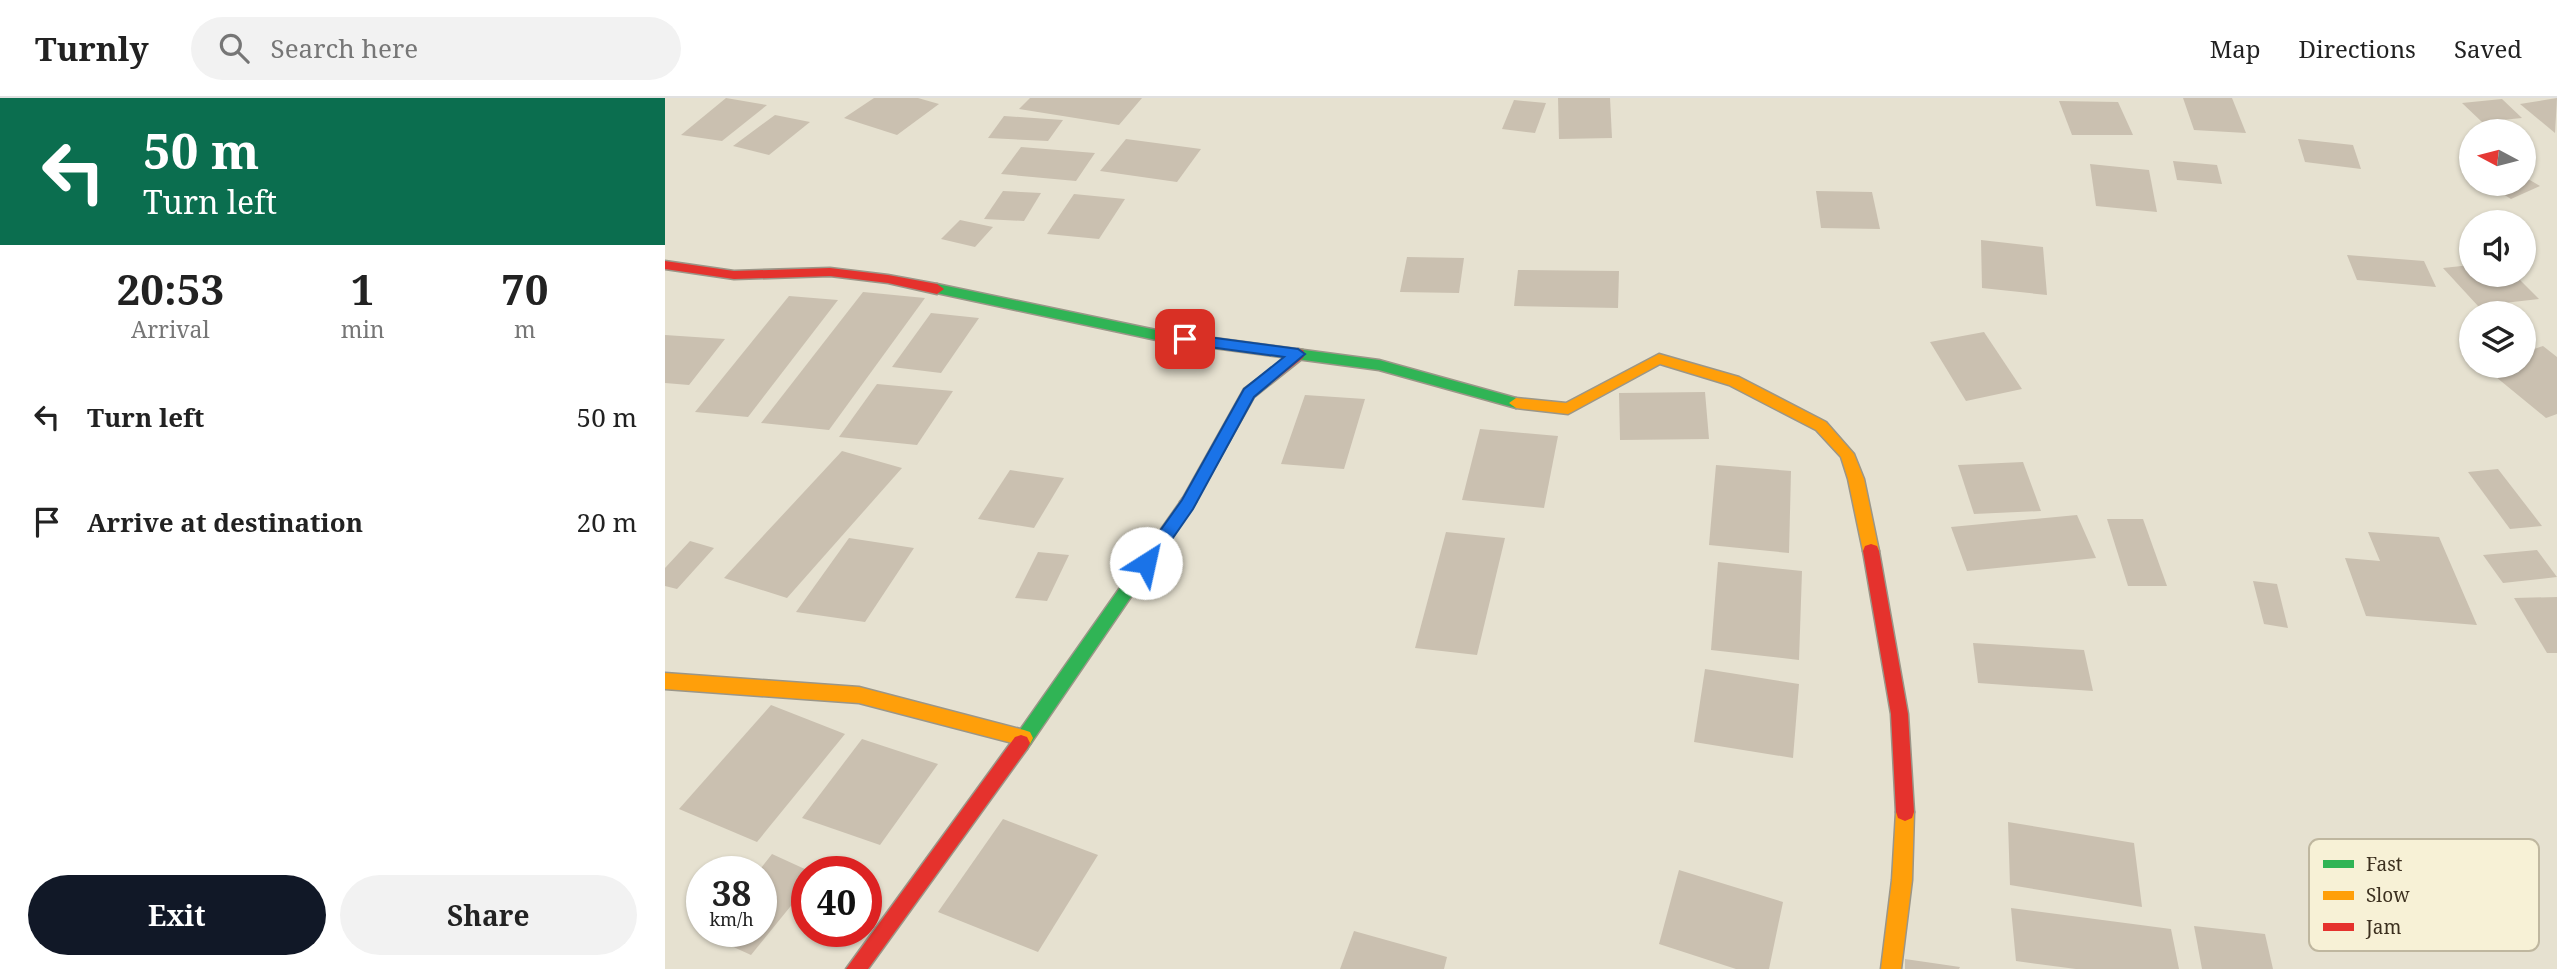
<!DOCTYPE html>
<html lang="en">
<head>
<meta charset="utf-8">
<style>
	:root { --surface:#fff; --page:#f2f2f2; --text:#222; --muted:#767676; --line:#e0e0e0; --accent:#111827 }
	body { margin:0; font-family:"Noto Serif",serif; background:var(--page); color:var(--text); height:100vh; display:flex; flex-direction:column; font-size:26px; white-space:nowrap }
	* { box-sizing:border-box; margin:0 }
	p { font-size:23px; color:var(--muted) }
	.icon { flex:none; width:38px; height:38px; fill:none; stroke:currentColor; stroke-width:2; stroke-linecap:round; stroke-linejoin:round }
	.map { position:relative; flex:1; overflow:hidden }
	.panel { display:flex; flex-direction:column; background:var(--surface); width:665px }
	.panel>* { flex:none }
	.top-card { background:#0b6e4f; color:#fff; overflow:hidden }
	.needle { width:46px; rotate:277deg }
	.buttons { position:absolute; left:1794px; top:21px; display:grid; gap:14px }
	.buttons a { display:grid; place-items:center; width:77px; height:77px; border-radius:50%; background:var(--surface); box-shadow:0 2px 5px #0004; font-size:35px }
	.speed { position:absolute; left:21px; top:758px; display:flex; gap:14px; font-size:35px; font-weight:700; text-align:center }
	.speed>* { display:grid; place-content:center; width:91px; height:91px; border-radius:50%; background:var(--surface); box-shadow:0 2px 5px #0004; line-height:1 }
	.speed small { font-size:18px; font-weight:400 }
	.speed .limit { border:10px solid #d22; background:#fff; color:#111 }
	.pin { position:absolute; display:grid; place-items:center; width:60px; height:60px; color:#fff; margin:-30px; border-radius:14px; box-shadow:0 4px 10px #0006 }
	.me { position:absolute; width:77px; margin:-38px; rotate:35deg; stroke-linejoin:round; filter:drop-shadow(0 0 5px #0008) }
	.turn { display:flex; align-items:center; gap:24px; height:147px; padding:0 28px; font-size:32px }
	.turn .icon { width:91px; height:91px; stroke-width:2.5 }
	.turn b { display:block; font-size:49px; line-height:60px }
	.eta { display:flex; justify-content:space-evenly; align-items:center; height:119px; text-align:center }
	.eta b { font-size:42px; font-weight:700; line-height:49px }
	.cta { display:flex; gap:14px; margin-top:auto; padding:14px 28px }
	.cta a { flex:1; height:80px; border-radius:42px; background:var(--accent); color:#fff; font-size:28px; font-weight:700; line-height:80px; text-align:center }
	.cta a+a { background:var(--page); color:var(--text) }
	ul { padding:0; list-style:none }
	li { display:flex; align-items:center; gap:21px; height:105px; padding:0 28px }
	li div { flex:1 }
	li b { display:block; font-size:26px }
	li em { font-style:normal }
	header { display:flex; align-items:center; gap:42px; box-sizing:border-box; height:98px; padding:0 35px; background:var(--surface); border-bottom:2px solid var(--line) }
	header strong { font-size:33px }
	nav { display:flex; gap:38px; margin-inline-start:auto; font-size:24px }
	.search { width:490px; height:63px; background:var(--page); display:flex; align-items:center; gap:18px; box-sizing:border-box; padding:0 24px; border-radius:38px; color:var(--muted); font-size:26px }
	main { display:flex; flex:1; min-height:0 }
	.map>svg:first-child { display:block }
</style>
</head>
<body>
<header>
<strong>Turnly</strong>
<div class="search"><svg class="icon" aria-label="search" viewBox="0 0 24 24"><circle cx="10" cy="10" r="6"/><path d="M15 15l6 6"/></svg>Search here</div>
<nav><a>Map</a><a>Directions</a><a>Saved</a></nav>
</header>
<main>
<section class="panel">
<div class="top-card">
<div class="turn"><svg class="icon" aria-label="left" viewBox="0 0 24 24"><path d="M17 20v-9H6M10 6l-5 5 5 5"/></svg><div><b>50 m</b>Turn left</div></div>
</div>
<div class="eta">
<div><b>20:53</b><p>Arrival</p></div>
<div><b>1</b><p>min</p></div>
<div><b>70</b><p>m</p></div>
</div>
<ul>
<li><svg class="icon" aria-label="left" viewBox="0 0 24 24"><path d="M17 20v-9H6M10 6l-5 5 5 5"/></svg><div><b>Turn left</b></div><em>50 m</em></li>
<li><svg class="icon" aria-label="arrive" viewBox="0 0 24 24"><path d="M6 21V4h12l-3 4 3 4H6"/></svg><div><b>Arrive at destination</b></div><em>20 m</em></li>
</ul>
<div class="cta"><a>Exit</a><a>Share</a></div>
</section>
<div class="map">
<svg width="1892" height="871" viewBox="0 0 1892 871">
	<rect width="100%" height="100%" fill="#e6e1d0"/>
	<g fill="#cac0b0">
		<polygon points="61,0 102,7 57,43 16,37"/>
		<polygon points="209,0 253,0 274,6 232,37 179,20"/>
		<polygon points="365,0 477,0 454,27 354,11"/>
		<polygon points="893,0 945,0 947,40 894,41"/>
		<polygon points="1518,0 1567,0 1581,35 1529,32"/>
		<polygon points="1892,0 1890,35 1855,6"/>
		<polygon points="1837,1 1857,20 1817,24 1797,5"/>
		<polygon points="849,2 881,5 870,35 837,31"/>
		<polygon points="1394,3 1453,4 1468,37 1407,37"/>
		<polygon points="110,17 145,24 104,57 68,48"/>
		<polygon points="339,18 398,22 383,43 323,40"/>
		<polygon points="461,41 536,51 512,84 435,73"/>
		<polygon points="1633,41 1688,47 1696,71 1640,64"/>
		<polygon points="356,49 430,55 411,83 336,76"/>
		<polygon points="1508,63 1552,67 1557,86 1512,82"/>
		<polygon points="1425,66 1484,72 1492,114 1431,108"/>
		<polygon points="1858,78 1875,88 1846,101 1822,86 1858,86"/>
		<polygon points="338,93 376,95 359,123 319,121"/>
		<polygon points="1151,93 1207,94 1215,131 1156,130"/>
		<polygon points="409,96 460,101 434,141 382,136"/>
		<polygon points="295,122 328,129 310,149 276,141"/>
		<polygon points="1316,142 1378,149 1382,197 1317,190"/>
		<polygon points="1682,157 1759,163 1771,189 1692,182"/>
		<polygon points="742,159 799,160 794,195 735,194"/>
		<polygon points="1806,167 1806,177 1850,177 1874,201 1813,208 1778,170"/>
		<polygon points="853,172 954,173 953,210 849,208"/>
		<polygon points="198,194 260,200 164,332 96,325"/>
		<polygon points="124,198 173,202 83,319 30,314"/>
		<polygon points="266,215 314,220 276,275 227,269"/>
		<polygon points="1319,234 1357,291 1301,303 1265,244"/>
		<polygon points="0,237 60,241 24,287 0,285"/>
		<polygon points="1878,248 1892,259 1892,316 1881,320 1820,270 1827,268 1858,268 1858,255"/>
		<polygon points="212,286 288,293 252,347 174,339"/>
		<polygon points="1040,294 1044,341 955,342 954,295"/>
		<polygon points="640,297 700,301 679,371 616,366"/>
		<polygon points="815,331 893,338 879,410 797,402"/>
		<polygon points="177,353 237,370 122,500 59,480"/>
		<polygon points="1358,364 1376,413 1309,416 1293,367"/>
		<polygon points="1051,367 1126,373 1124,455 1044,447"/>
		<polygon points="1833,371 1877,428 1845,431 1803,374"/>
		<polygon points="345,372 399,380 369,430 313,421"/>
		<polygon points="1412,417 1431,460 1302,473 1286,429"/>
		<polygon points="1442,421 1478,421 1502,488 1463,488"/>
		<polygon points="781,434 840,440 812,557 750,550"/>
		<polygon points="1703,434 1774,439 1812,527 1701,518 1680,460 1715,463"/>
		<polygon points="184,440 249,450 200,524 131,514"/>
		<polygon points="25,443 49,450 12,491 0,488 0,470"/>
		<polygon points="1872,452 1892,479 1838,485 1818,457"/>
		<polygon points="373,454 404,457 382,503 350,500"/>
		<polygon points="1053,464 1137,473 1134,562 1046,552"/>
		<polygon points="1588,483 1612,486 1623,530 1599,526"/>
		<polygon points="1892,499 1892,555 1882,555 1849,500"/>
		<polygon points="1308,545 1419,552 1428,593 1313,585"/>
		<polygon points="1040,571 1134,586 1128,660 1029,644"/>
		<polygon points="106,607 180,636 92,744 14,711"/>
		<polygon points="197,641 273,666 215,747 137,720"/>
		<polygon points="338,721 433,757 373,854 273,814"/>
		<polygon points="1343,724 1469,745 1477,809 1345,787"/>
		<polygon points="107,756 142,772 142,788 86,857 40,836 43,833 96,833 96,774 93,774"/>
		<polygon points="1014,772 1118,804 1104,871 1071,871 994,846"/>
		<polygon points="1346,810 1506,831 1514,871 1411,871 1351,863"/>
		<polygon points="1529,828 1600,836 1608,871 1537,871"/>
		<polygon points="689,833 782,859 779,871 675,871"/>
		<polygon points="1240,861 1295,869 1294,871 1240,871"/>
	</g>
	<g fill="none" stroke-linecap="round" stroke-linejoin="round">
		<defs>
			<g id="fast">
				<polygon points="272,186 496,233 714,262 851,300 858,305 851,310 714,272 496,243 267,194 267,188"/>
				<polygon points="523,398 528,400 531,404 528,408 362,651 356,653 350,651 347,645 350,639 518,400"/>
			</g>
			<g id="slow">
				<polygon points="994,256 1074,279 1161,324 1189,356 1199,381 1214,453 1212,458 1200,458 1198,453 1183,381 1176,359 1151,332 1064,287 995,266 903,316 851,310 844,305 851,300 901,305"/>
				<polygon points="0,575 194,589 359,632 365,634 368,640 365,646 359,648 194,605 0,591"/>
				<polygon points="1240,705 1247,708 1249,714 1247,782 1236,871 1216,871 1227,782 1231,714 1233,708"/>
			</g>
			<g id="jam">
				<polygon points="0,163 69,173 165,170 223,177 272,186 279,191 272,196 223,185 165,178 69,181 0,171"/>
				<polygon points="633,251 638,252 640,256 638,260 589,299 528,408 518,408 515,404 518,400 579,291"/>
				<polygon points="1206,446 1212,448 1214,453 1243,616 1249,714 1247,720 1240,723 1233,720 1231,714 1226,616 1198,453 1200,448"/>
				<polygon points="356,637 362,639 365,645 362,651 203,871 181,871 350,639"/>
			</g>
		</defs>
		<use href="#fast" stroke="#9b9688" stroke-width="3"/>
		<use href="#slow" stroke="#9b9688" stroke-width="3"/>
		<use href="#jam" stroke="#9b9688" stroke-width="3"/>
		<use href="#fast" fill="#30b455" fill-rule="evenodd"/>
		<use href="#slow" fill="#ff9f0a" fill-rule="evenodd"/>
		<use href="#jam" fill="#e5322d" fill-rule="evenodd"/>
	</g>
	<polygon fill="#1a73e8" stroke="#114b97" stroke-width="2" points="520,236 633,251 640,256 589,299 528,411 487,470 475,470 473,465 475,461 517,402 579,291 619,259 515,245 513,241"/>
	<rect x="1644" y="741" width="230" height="112" rx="10" fill="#f7f1d6" stroke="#bfb79f" stroke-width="2"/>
	<rect x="1658" y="762" width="31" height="8" fill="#30b455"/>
	<rect x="1658" y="793" width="31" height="9" fill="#ff9f0a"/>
	<rect x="1658" y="825" width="31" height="8" fill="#e5322d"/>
	<g font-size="19" fill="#3c301f">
		<text x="1701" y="773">Fast</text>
		<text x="1701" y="804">Slow</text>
		<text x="1701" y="836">Jam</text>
	</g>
</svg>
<div class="buttons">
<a><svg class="needle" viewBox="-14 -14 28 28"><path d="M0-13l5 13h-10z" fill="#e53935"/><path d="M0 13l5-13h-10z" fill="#767676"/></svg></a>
<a><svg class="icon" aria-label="sound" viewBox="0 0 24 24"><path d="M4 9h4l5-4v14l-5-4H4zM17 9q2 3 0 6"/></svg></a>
<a><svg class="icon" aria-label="layers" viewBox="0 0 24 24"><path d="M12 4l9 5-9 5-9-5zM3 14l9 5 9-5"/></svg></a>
</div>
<div class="speed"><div>38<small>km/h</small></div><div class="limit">40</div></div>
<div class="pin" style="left:520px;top:241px;background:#d93025"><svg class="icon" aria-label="arrive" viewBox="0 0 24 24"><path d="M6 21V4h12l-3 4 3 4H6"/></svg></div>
<svg class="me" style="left:481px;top:465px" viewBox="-20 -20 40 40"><circle r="19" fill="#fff"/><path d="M0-13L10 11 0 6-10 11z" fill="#1a73e8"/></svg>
</div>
</main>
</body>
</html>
